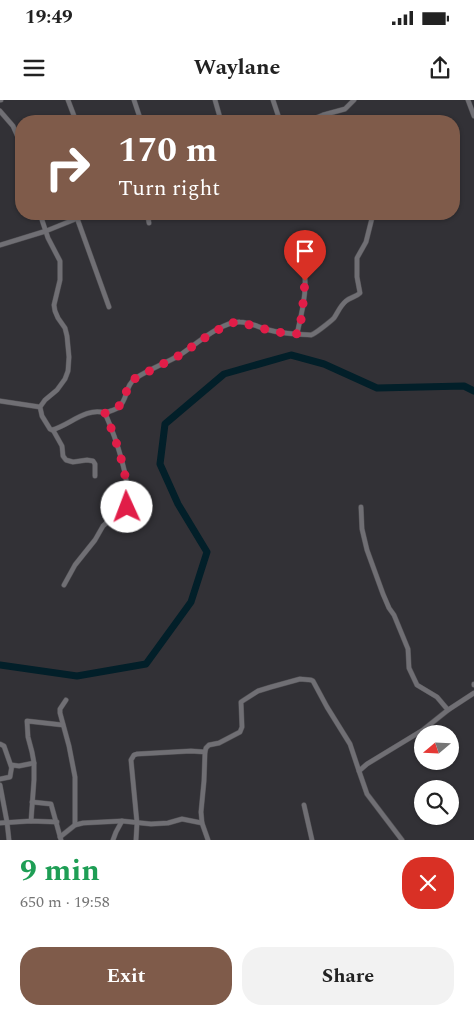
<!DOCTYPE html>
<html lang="en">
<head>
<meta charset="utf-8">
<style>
	:root { --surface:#fff; --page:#f2f2f2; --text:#222; --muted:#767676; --accent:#7f5b4a }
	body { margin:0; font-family:Spectral,serif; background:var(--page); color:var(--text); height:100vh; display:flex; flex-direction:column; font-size:19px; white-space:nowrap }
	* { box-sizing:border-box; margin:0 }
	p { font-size:16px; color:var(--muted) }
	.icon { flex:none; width:28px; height:28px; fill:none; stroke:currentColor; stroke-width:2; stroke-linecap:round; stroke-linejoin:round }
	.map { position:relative; height:740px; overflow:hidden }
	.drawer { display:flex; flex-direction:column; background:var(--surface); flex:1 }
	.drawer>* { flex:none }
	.banner { position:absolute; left:15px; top:15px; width:445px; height:105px; border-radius:20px; box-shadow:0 1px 4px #0004; background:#7f5b4a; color:#fff; overflow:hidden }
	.needle { width:32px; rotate:251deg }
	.tools { position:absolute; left:414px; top:625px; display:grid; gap:10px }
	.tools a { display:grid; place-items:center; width:45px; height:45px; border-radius:50%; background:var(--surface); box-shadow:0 1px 4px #0004; font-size:25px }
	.pin { position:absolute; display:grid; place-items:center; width:42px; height:42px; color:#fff; margin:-51px -21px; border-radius:50% 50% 50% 0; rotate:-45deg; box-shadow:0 0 5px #0007 }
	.pin .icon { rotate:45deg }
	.me { position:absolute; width:55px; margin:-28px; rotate:358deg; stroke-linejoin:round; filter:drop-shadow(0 0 4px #0008) }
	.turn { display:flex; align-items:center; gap:18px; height:105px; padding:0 20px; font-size:22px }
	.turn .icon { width:65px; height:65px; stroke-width:2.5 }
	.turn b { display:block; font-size:35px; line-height:42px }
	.round { display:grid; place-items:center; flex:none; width:52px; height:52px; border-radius:20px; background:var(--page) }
	.headline { display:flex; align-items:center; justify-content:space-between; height:85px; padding:0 20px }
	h1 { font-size:30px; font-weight:700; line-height:38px; color:#1e9e55 }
	.primary-button { display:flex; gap:10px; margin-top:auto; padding:10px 20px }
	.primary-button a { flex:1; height:58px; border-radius:20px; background:var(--accent); color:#fff; font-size:20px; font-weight:700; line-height:58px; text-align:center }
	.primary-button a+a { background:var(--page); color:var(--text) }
	.status { display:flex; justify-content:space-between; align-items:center; height:35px; padding:0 25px; background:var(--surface); direction:ltr }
	.status svg { height:14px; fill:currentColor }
	header { display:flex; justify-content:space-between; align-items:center; height:65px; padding:0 20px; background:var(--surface); font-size:22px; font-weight:700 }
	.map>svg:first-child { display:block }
</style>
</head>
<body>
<div class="status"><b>19:49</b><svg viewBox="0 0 49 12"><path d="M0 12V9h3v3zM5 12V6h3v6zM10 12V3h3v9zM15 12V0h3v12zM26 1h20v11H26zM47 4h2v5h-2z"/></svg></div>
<header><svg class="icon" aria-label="menu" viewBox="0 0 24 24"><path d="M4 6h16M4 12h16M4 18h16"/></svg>Waylane<svg class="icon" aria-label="share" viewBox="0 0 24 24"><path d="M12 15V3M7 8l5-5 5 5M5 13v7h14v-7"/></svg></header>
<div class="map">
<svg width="474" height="740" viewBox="0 0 474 740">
	<rect width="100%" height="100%" fill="#323136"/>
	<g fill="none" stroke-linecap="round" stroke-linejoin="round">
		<polyline stroke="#021f29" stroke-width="7" points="0,565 77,576 146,564 191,502 207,452 178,404 160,364 165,324 224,274 291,255 324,264 377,288 464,286 474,291"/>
		<defs>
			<g id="minor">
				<polyline points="0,0 1,0"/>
				<polyline points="68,0 76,21"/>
				<polyline points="134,0 141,21"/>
				<polyline points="215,0 221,21"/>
				<polyline points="273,0 280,21"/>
				<polyline points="468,0 474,16"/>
				<polyline points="0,11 13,26 21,44"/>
				<polyline points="126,21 140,17"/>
				<polyline points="308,21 323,15 345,9 354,0"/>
				<polyline points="21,55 20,61 21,66"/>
				<path d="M40 114 48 138 60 161V180L54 205 55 211 58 218 65 228 67 236 69 257 68 271 65 279 57 290 45 300 40 307 42 316 50 329 52 330C70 325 86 307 105 313 115 336 133 385 126 409L115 415 103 426 95 440 75 465 64 485"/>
				<polyline points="144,114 148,117 149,123"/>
				<polyline points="77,118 109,207"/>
				<polyline points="0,145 46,131 88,114"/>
				<path d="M297 234C301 216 306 197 305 179 303 165 293 149 300 137"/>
				<polyline points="0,301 40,307"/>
				<path d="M105 313C109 311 116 310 119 307 128 299 125 285 136 278 150 269 166 263 180 255 195 245 222 221 240 222 250 222 260 228 269 230 283 234 297 234 311 235 315 234 331 221 334 218 338 212 340 206 346 201 351 197 356 197 360 193L357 177V158L366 142 372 118"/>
				<polyline points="53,330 62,346 63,356 66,360 73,362 87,360 93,361 95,364 95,376"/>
				<polyline points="361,407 362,429 367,450 383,494 389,508 394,515 408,549 409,568 417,585 437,597 448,610"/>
				<polyline points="474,584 474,585"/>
				<polyline points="66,600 60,609 60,613 69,646 75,677 75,725"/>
				<polyline points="0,644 4,646 11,666"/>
				<polyline points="0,679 10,677 12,665 19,666 34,663"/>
				<polyline points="0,685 7,722 9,740"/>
				<polyline points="32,702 51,704 61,740"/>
				<polyline points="304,705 312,740"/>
				<polyline points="31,721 34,680 34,663 32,652 28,637 27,621 63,625"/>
				<polyline points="0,723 31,721 57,722"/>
				<polyline points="60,737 75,725 83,723 122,721 151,724 168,723 182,719 202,723"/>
				<polyline points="113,740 116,732 122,721"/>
				<polyline points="136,740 137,723 131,660 134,655 137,654 191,651 205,652"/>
				<polyline points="208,740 202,723 201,712 204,681 205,652 206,648 209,645 219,643 240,632 242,627 241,602 244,600 258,591 271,587 300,579 311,580 313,581 327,607 350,644 359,671"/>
				<polyline points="402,740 367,694 359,671 367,664 423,630 448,610 474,593"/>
			</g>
		</defs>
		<use href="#minor" stroke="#504f53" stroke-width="5.5"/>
		<use href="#minor" stroke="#706f74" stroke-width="4.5"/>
	</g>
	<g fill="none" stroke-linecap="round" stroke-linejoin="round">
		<path stroke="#e11d48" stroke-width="9" stroke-dasharray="0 16.2" d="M127 407C130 379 116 339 105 313L119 306 124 300 128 286 134 279 180 255 209 235 230 223 239 222 276 232 298 234 302 215 305 181"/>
	</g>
</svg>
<div class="tools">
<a><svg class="needle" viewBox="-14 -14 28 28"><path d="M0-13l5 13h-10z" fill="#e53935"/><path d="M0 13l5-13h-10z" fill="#767676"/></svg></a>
<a><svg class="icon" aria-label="search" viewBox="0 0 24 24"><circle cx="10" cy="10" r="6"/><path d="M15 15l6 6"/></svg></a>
</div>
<div class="pin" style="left:305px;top:181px;background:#d93025"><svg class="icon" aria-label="arrive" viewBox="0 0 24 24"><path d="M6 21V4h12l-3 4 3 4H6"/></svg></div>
<svg class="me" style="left:127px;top:407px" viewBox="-20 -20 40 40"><circle r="19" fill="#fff"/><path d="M0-13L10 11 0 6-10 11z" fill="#e11d48"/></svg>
<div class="banner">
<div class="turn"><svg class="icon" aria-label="right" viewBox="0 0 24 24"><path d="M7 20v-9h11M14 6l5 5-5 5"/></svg><div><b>170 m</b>Turn right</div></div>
</div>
</div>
<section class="drawer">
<div class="headline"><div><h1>9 min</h1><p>650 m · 19:58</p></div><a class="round" style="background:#d93025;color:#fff"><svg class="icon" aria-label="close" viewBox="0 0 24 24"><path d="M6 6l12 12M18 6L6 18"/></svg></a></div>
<div class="primary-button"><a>Exit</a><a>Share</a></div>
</section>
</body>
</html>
